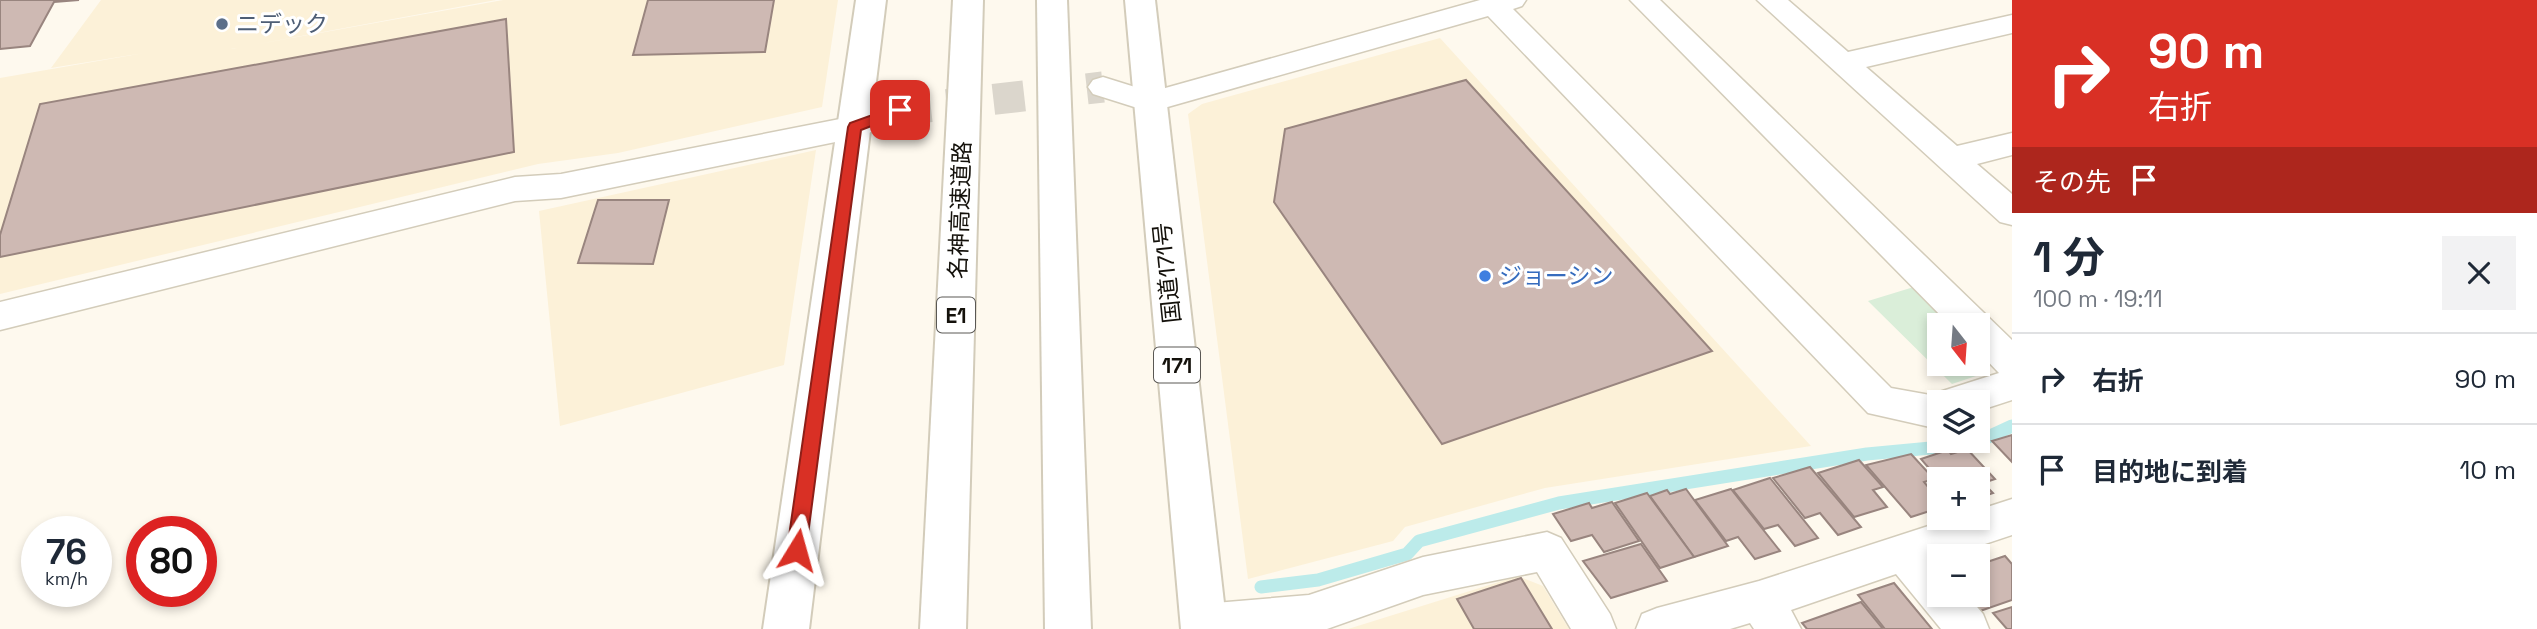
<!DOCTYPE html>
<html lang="ja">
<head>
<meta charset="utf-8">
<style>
	:root { --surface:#fff; --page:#f2f2f3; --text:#1f2937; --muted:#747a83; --line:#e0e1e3 }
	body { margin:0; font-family:"Space Grotesk","Noto Sans JP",sans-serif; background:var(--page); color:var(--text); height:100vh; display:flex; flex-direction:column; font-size:26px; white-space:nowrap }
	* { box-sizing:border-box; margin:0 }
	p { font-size:23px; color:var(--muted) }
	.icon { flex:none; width:38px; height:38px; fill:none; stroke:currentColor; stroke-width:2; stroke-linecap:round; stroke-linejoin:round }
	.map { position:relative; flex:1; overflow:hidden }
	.details { display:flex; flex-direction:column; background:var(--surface); width:525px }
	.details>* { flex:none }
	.guide { background:#d93025; color:#fff; overflow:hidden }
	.needle { width:46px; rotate:163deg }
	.controls { position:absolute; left:1927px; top:313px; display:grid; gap:14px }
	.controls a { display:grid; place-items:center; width:63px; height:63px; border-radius:0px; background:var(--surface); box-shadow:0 4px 10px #0003; font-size:35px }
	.speed { position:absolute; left:21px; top:516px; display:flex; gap:14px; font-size:35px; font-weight:700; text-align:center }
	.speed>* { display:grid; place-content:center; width:91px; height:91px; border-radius:50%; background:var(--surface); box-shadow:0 4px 10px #0003; line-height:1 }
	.speed small { font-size:18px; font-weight:400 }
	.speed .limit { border:10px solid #d22; background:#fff; color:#111 }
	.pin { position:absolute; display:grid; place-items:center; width:60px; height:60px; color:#fff; margin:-30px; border-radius:14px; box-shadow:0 4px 10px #0006 }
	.me { position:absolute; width:77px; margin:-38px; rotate:8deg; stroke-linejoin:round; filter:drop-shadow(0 0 5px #0008) }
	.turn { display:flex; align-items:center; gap:24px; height:147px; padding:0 21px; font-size:32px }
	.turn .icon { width:91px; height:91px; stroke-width:2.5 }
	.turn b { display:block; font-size:49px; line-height:60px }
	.then { display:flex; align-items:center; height:66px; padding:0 21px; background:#0003; gap:14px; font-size:26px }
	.round { display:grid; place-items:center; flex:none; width:74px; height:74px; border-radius:0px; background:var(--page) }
	.overview { display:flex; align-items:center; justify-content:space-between; height:119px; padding:0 21px }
	h1 { font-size:42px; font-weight:700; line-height:52px }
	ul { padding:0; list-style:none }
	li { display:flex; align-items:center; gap:21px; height:91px; padding:0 21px; border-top:2px solid var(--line) }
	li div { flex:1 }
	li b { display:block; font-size:26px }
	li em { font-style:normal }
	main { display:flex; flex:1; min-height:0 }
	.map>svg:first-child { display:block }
</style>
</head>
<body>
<main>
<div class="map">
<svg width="2012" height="629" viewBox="0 0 2012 629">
	<rect width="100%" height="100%" fill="#fef9ee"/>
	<g fill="#fcf1d8">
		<polygon points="101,0 496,0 231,49 503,0 838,0 822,107 618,153 538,164 0,294 0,78 144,53 51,68"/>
		<polygon points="1440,38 1811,446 1545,488 1405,527 1393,541 1248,579 1188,114 1202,104"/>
		<polygon points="816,150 784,365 560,426 539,211"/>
		<polygon points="1518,576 1543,586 1569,629 1348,629"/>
	</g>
	<polygon fill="#daeed9" points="1917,286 1959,325 1939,326 1939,364 1978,364 1978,344 1984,349 1985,373 1952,384 1868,301"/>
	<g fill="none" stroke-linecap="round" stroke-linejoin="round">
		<polyline stroke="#bcebea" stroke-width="13" points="1261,587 1318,580 1407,554 1419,541 1559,503 1867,454 1973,444 2012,426"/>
	</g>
	<g fill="#ceb9b3" stroke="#99857f" stroke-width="2">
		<polygon points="0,0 79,0 54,2 30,46 0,49"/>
		<polygon points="648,0 774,0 765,52 633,55"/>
		<polygon points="506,19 514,152 0,257 0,235 40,104"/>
		<polygon points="1466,80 1712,351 1442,444 1274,202 1285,129"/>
		<polygon points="598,200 669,200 653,264 578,263"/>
		<polygon points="2012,435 2012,462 1992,441"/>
		<polygon points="1967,449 1995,479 1983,483 1993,493 1978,498 1978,480 1939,480 1921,459 1948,450 1951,454"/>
		<polygon points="1911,454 1934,479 1924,482 1939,500 1939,508 1911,517 1866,465"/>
		<polygon points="1859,460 1883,487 1873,490 1887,507 1854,517 1818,473"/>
		<polygon points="1810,467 1861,527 1838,535 1820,513 1805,518 1773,478"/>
		<polygon points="1770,478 1818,538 1795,546 1778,525 1764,529 1733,490"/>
		<polygon points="1686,489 1728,546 1694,557 1650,496 1667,490 1670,494"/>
		<polygon points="1731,489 1780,551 1755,559 1738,537 1726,541 1695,500"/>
		<polygon points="1647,493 1694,557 1660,568 1615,503"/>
		<polygon points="1612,502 1639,541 1604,552 1592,535 1571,541 1553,514 1589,503 1592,508"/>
		<polygon points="1641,544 1667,581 1611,598 1583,561"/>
		<polygon points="2005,556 2012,564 2012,600 1980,611 1966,595 1978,595 1978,565"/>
		<polygon points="1521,578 1552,629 1474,629 1457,599"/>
		<polygon points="1894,583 1932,629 1885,629 1858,595"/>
		<polygon points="1861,602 1883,629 1807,629 1802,623"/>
		<polygon points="2012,607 2012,629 2007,629 1993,613"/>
	</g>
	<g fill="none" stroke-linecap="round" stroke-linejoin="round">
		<polyline stroke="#dbd6cc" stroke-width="31" stroke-dasharray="31 16" stroke-linecap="butt" points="900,110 1103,87"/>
		<defs>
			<g id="minor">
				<polygon points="1480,0 1526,0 1522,6 1513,9 1891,388 1930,395 1999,373 1978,351 1978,326 1951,326 1630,0 1660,0 2012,340 2012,400 1978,411 1978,402 1939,402 1939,424 1930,427 1868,413 1488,16 1150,112 1093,94 1088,87 1093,80 1103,77 1151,92"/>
				<polygon points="1757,0 1788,0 1848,52 2012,15 2012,33 1866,67 1957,146 2012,133 2012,155 1977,164 2012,194 2012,225 2000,222"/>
				<polygon points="900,100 911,103 915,110 911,117 855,138 561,198 515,201 0,330 0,302 515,177 561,174 850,117"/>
				<polygon points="2012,499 2012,535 1949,556 1939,556 1937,561 1939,563 1939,595 1967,595 1983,614 1989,629 1941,629 1896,574 1791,610 1801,629 1754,629 1750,623 1730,629 1636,629 1642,614 1657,608 1759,581 1953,518 1978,518 1978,510"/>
				<polygon points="1547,532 1561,538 1610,614 1616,629 1571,629 1537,572 1423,595 1327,629 1184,629 1182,624 1188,610 1203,604 1309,595 1423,557"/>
			</g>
			<g id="trunk">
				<polygon points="856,0 886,0 809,629 763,629"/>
				<polygon points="1125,0 1155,0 1227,629 1181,629"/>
			</g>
			<g id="motorway">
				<polygon points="953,0 983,0 966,629 920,629"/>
				<polygon points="1037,0 1067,0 1091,629 1045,629"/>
			</g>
		</defs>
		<use href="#minor" stroke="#d3ccba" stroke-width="3"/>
		<use href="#trunk" stroke="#d3ccba" stroke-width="4"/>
		<use href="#motorway" stroke="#d3ccba" stroke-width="4"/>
		<use href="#minor" fill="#fff" fill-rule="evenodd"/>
		<use href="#trunk" fill="#fff" fill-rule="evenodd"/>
		<use href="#motorway" fill="#fff" fill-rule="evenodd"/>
	</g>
	<polygon fill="#d93025" stroke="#8d1f18" stroke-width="2" points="900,105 907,110 905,113 861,130 806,550 803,556 797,558 790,556 787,550 848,127 850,123"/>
	<circle fill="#5c6f8a" stroke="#fff" stroke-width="2.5" cx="222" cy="24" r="7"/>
	<circle fill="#3f7fe0" stroke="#fff" stroke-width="2.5" cx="1485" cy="276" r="7"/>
	<g text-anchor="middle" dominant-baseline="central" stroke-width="6" stroke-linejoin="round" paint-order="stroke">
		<g fill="#fff" stroke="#5a5854" stroke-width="2">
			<rect x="937" y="297.5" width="38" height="35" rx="5"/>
			<rect x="1154" y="347.5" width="46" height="35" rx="5"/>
		</g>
		<g font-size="21" font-weight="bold" fill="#14110b">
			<text x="956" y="315">E1</text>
			<text x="1177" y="365">171</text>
		</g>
		<g font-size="23" fill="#4e5e75" stroke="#fff" text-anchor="start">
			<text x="236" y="24">ニデック</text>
		</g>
		<g font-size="23" fill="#14110b" stroke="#fff">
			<text transform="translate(960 210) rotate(-88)">名神高速道路</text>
			<text transform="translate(1167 273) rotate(-96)">国道171号</text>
		</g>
		<g font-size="23" fill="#366cbe" stroke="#fff" text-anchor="start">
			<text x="1499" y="276">ジョーシン</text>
		</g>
	</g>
</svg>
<div class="controls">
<a><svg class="needle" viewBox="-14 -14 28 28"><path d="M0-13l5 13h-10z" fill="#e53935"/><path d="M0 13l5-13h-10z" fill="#747a83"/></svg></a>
<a><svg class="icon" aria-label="layers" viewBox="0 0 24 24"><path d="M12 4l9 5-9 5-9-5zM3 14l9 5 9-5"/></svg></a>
<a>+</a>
<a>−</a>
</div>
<div class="speed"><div>76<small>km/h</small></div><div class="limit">80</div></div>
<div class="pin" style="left:900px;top:110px;background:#d93025"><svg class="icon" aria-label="arrive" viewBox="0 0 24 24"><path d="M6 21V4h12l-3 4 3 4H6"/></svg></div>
<svg class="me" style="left:797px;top:550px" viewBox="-20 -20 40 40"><path d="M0-17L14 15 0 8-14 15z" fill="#d93025" stroke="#fff" stroke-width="4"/></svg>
</div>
<section class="details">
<div class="guide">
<div class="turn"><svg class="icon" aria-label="right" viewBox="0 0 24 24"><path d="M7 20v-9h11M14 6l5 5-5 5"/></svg><div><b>90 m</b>右折</div></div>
<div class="then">その先<svg class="icon" aria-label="arrive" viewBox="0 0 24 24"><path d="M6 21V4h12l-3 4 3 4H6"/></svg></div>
</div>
<div class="overview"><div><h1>1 分</h1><p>100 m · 19:11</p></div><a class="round"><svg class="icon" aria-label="close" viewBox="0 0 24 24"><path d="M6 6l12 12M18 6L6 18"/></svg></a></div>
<ul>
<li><svg class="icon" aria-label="right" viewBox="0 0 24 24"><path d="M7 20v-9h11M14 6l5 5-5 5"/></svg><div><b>右折</b></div><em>90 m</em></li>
<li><svg class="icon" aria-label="arrive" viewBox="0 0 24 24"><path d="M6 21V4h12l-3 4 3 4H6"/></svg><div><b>目的地に到着</b></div><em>10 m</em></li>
</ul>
</section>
</main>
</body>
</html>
